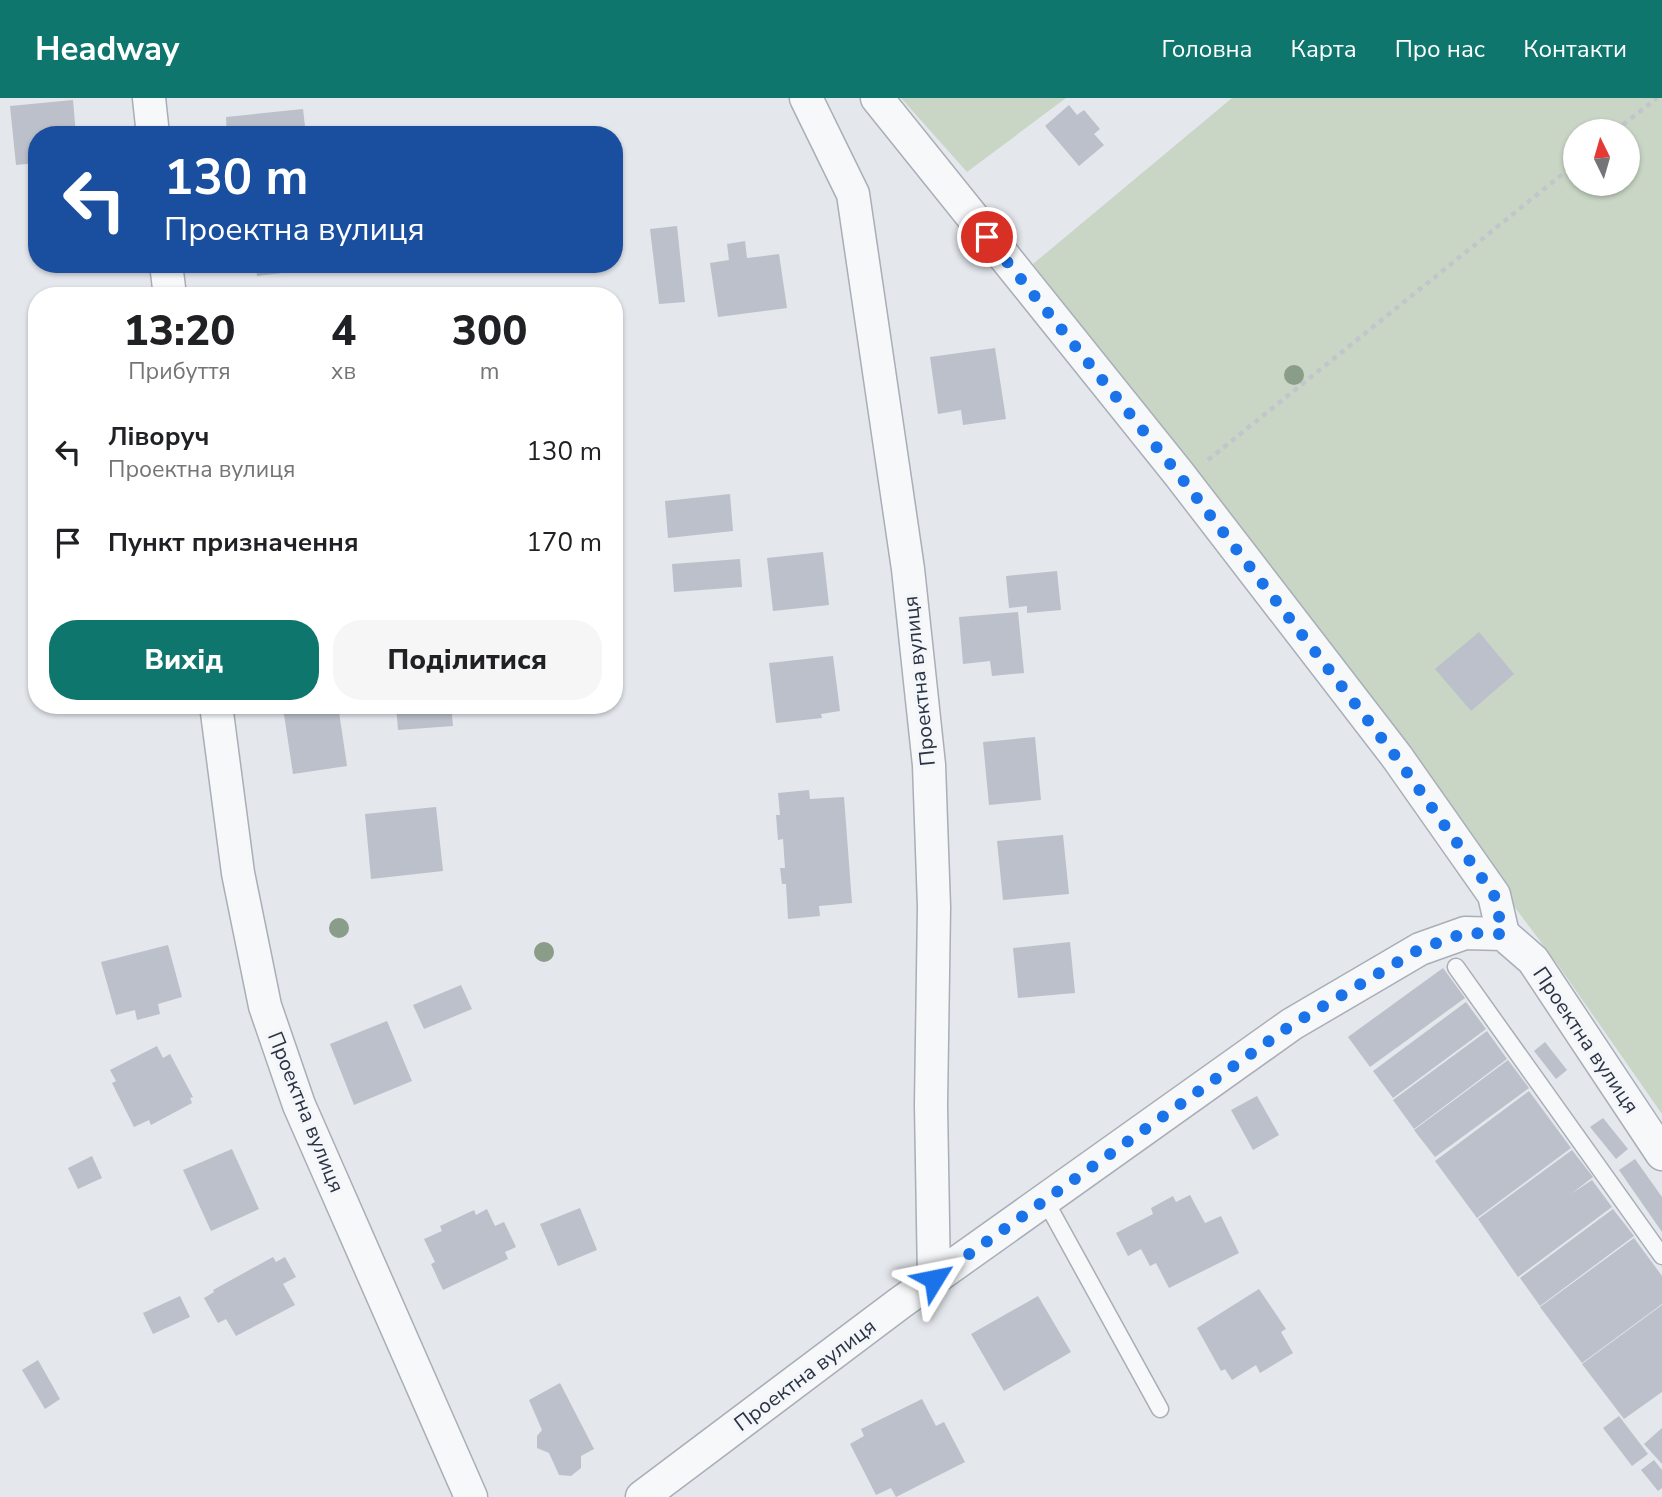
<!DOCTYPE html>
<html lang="uk">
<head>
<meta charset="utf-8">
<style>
	:root { --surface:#fff; --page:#f6f6f6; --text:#202124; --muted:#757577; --accent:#0f766e }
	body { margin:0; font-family:"Nunito Sans",sans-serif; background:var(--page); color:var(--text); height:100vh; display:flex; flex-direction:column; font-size:26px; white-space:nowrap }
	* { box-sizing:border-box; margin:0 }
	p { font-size:23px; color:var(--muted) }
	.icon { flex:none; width:38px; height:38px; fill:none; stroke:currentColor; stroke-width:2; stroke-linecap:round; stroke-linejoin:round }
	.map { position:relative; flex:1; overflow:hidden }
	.side { position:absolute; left:28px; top:189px; width:595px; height:427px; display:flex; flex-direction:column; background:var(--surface); border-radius:28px; box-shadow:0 2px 5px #0004 }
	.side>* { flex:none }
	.top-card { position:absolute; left:28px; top:28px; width:595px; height:147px; border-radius:28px; box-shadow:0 2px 5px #0004; background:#1a4fa0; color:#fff; overflow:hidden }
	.needle { width:46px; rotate:355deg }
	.buttons { position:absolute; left:1563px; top:21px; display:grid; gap:14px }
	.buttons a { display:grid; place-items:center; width:77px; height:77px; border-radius:50%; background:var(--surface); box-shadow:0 2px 5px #0004; font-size:35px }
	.pin { position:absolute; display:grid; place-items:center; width:60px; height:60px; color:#fff; margin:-30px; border:4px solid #fff; border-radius:50%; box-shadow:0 2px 7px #0007 }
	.me { position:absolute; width:77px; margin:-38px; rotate:55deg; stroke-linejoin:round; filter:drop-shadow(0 0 5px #0008) }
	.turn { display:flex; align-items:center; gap:24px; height:147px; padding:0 21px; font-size:32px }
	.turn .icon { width:91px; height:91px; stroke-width:2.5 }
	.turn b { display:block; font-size:49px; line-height:60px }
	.eta { display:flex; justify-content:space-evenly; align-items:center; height:119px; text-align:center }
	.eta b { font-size:42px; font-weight:800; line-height:49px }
	.cta { display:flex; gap:14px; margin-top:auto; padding:14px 21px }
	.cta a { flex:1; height:80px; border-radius:28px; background:var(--accent); color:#fff; font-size:28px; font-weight:800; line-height:80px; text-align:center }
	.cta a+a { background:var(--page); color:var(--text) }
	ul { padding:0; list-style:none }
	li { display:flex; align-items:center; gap:21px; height:91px; padding:0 21px }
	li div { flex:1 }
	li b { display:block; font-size:26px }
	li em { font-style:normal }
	header { display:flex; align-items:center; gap:42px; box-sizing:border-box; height:98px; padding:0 35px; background:var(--accent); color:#fff }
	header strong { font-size:33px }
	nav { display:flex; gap:38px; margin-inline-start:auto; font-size:24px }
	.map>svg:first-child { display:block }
</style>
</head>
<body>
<header>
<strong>Headway</strong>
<nav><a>Головна</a><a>Карта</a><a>Про нас</a><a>Контакти</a></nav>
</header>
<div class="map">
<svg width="1662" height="1399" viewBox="0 0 1662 1399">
	<rect width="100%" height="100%" fill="#e4e7ec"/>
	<g fill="#c9d6c5" fill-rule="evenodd">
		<polygon points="901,0 1066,0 967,74"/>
		<path d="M1232 0H1662V1016L1558 867 1033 166ZM1575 33H1628V86H1575Z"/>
	</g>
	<g fill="#bbc0ca">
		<polygon points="73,2 76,37 37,37 37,65 16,67 10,8"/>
		<polygon points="1069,7 1077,17 1084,12 1100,31 1094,36 1104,47 1079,68 1045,28"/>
		<polygon points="303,11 306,37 227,37 226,19"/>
		<polygon points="677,128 685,204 659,206 650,131"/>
		<polygon points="745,143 747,160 779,156 787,210 718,219 710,165 729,162 727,146"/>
		<polygon points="256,166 298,166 299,173 257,178"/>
		<polygon points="397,190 398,198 339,198 339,196"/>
		<polygon points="995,250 1006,321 963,327 961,312 938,316 930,259"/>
		<polygon points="730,396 733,433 668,440 665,403"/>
		<polygon points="823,454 829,507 773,513 767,460"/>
		<polygon points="740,461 742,489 674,494 672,466"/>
		<polygon points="1057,473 1061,512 1027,515 1027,508 1009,510 1006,478"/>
		<polygon points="1018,514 1024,575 992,578 990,563 963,566 959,519"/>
		<polygon points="1479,534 1514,576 1471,613 1435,571"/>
		<polygon points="833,558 840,613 821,616 822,620 776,625 769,565"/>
		<polygon points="304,607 338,607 347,668 293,676 283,610"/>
		<polygon points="396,607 451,607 453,628 398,632"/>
		<polygon points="1035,639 1041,702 989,707 983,644"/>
		<polygon points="809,692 810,701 844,699 852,805 819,808 820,818 788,821 786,786 782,786 780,770 785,770 783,741 778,742 776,717 780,717 778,695"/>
		<polygon points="436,709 443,773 371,781 365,716"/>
		<polygon points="1063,737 1069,796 1003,802 997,743"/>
		<polygon points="1070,844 1075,895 1018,900 1013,850"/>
		<polygon points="168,847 182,899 158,906 160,916 137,922 135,912 116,917 101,864"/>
		<polygon points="1443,870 1465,900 1370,969 1348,939"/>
		<polygon points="461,887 472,911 424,931 413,907"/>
		<polygon points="1466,904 1486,931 1393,1000 1373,973"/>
		<polygon points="387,923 412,983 354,1007 330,946"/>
		<polygon points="1487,933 1507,961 1414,1031 1393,1002"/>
		<polygon points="1545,944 1567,972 1556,981 1534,953"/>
		<polygon points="157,948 163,960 170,956 193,999 190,1000 192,1005 151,1027 149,1022 134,1029 112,985 116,983 110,972"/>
		<polygon points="1508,962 1529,990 1435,1059 1414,1032"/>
		<polygon points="1529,993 1571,1050 1477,1120 1435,1063"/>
		<polygon points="1257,998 1279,1037 1253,1052 1231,1012"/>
		<polygon points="1603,1020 1628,1051 1616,1061 1590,1029"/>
		<polygon points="232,1051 259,1111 211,1133 183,1072"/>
		<polygon points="1572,1052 1593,1079 1571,1096 1592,1082 1612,1109 1518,1179 1478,1121"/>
		<polygon points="92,1058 102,1080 78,1091 68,1070"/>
		<polygon points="1635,1061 1662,1099 1662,1134 1619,1072"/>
		<polygon points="1190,1097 1205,1125 1221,1118 1239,1155 1169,1190 1156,1165 1150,1168 1141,1151 1128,1158 1116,1135 1153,1116 1151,1110 1173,1098 1176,1104"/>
		<polygon points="580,1110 597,1152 558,1168 540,1126"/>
		<polygon points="487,1111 495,1128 504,1124 516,1149 505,1154 508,1161 443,1192 431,1166 435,1164 424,1141 442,1133 440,1128 474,1112 476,1117"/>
		<polygon points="1613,1111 1634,1138 1540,1208 1520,1180"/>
		<polygon points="1634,1140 1662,1178 1662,1206 1582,1265 1540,1209"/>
		<polygon points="273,1159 276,1164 285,1159 296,1179 283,1186 295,1207 236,1238 226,1221 218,1225 204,1200 214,1194 213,1192"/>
		<polygon points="1259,1191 1286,1231 1281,1234 1293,1255 1260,1275 1256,1267 1232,1282 1225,1271 1221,1273 1197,1230"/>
		<polygon points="180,1198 190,1219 153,1236 143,1215"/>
		<polygon points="1038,1198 1071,1254 1004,1293 971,1236"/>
		<polygon points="1662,1207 1662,1294 1624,1321 1582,1266"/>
		<polygon points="38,1262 60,1301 45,1311 22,1272"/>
		<polygon points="560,1285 594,1351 581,1358 581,1370 571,1378 559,1377 549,1355 537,1350 537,1338 542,1332 529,1302"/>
		<polygon points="922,1301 936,1328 944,1324 965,1364 896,1399 891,1390 876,1397 850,1346 864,1338 861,1331"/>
		<polygon points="1619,1318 1648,1356 1632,1368 1603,1330"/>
		<polygon points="1662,1330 1662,1366 1644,1346"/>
		<polygon points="1654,1362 1662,1372 1662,1390 1658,1393 1641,1372"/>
	</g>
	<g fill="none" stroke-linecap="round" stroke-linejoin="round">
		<defs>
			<g id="service">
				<polyline points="1456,869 1662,1158"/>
				<polyline points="1045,1102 1160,1311"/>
			</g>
			<g id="minor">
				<polyline points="149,0 153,37"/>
				<polyline points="806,0 853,96 908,471 929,667 934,809 931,1007 934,1181"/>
				<polyline points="877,0 1179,376 1397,659 1494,797 1503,836"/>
				<polyline points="166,166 170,198"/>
				<polyline points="216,607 238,775 265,908 299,1007 471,1399"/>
				<polyline points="642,1399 900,1205 1292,926 1420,851 1465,835 1503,836 1533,862 1662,1056"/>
			</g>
		</defs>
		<use href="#service" stroke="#a9aeb7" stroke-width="19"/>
		<use href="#minor" stroke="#a9aeb7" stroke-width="35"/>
		<g stroke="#c2c5cb" stroke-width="4.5" stroke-dasharray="5 5" stroke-linecap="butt">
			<polyline points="1615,33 1657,0"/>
			<polyline points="1208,362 1575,66"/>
		</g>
		<use href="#service" stroke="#f7f8fa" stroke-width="16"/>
		<use href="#minor" stroke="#f7f8fa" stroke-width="32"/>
	</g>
	<g fill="#899d89">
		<circle cx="1294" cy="277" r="10"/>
		<circle cx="339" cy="830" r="10"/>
		<circle cx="544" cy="854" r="10"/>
	</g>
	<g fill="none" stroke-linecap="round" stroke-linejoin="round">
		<polyline stroke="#1a73e8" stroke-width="12" stroke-dasharray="0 21.6" points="934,1181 1293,926 1420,851 1465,835 1503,836 1494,797 1396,659 1183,382 987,139"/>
	</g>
	<g text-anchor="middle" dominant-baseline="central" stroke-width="7" stroke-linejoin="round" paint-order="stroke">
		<g font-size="21" fill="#2b3445" stroke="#f4f6f9">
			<text transform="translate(919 583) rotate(-96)">Проектна вулиця</text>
			<text transform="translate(1586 942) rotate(56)">Проектна вулиця</text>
			<text transform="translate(306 1014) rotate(68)">Проектна вулиця</text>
			<text transform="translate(805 1277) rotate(-37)">Проектна вулиця</text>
		</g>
	</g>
</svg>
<div class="buttons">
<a><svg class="needle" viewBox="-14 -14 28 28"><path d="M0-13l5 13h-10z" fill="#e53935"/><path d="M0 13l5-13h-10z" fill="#757577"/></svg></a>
</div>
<div class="pin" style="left:987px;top:139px;background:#d93025"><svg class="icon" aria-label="arrive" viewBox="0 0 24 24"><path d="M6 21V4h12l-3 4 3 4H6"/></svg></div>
<svg class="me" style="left:934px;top:1181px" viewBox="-20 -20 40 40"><path d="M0-17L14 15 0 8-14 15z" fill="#1a73e8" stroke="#fff" stroke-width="4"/></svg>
<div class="top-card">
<div class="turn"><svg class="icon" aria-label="left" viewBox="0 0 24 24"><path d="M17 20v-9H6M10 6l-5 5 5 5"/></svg><div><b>130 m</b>Проектна вулиця</div></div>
</div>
<section class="side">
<div class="eta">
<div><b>13:20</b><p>Прибуття</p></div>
<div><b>4</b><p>хв</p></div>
<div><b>300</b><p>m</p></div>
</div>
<ul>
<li><svg class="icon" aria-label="left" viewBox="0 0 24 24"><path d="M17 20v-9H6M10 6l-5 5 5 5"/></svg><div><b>Ліворуч</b><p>Проектна вулиця</p></div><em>130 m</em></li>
<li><svg class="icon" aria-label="arrive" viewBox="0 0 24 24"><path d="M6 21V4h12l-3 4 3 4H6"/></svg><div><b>Пункт призначення</b></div><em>170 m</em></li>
</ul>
<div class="cta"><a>Вихід</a><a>Поділитися</a></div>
</section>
</div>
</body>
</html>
